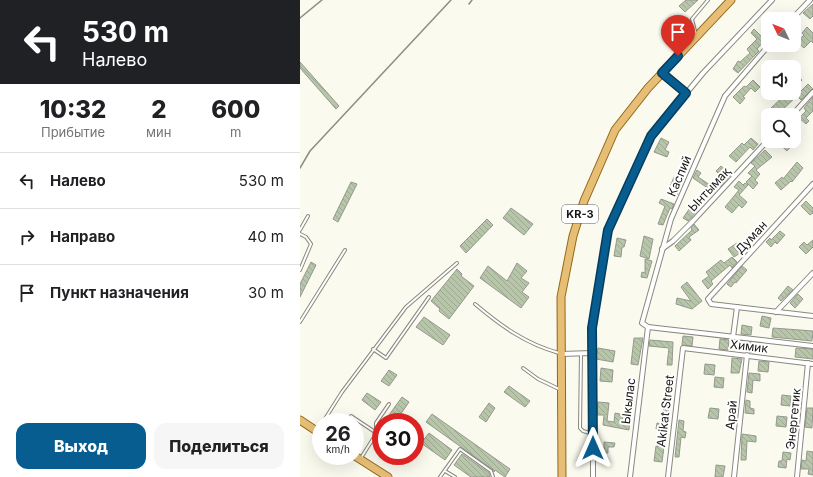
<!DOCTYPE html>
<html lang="ru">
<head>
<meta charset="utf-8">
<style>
	:root { --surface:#fff; --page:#f6f6f6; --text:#202124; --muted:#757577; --line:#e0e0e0; --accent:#075d8f }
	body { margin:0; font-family:Inter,sans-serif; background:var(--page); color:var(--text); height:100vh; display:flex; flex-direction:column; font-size:15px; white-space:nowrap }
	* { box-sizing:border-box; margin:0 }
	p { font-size:13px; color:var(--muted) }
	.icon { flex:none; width:22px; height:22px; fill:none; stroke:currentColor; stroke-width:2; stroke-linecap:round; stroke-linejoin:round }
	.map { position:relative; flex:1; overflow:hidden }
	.panel { display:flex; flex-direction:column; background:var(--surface); width:300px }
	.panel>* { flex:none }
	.top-card { background:#202124; color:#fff; overflow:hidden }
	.needle { width:26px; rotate:313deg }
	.fabs { position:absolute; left:461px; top:12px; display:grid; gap:8px }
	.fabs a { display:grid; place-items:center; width:40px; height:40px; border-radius:8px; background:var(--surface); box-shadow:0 4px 16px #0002; font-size:20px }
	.speed { position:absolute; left:12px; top:413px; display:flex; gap:8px; font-size:20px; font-weight:700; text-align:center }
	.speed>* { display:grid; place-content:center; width:52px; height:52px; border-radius:50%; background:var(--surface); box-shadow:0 4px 16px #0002; line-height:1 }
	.speed small { font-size:10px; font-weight:400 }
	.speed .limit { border:6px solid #d22; background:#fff; color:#111 }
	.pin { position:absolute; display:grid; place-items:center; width:34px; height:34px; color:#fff; margin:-41px -17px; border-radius:50% 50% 50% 0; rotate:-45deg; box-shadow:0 0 4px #0007 }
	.pin .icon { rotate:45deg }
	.me { position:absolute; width:44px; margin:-22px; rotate:0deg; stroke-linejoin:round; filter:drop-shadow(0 0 3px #0008) }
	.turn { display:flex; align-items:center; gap:14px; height:84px; padding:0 16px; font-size:18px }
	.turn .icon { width:52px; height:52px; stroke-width:2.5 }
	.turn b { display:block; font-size:28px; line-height:34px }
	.eta { display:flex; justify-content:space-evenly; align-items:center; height:68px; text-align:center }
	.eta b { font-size:24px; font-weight:800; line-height:28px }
	.cta { display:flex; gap:8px; margin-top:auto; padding:8px 16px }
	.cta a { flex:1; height:46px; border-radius:12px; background:var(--accent); color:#fff; font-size:16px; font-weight:800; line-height:46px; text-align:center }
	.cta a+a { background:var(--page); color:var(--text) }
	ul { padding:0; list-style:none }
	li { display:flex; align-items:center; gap:12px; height:56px; padding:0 16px; border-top:1px solid var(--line) }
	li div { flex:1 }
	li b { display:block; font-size:15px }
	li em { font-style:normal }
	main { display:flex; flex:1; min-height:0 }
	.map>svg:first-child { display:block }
</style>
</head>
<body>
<main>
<section class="panel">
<div class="top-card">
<div class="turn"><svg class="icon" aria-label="left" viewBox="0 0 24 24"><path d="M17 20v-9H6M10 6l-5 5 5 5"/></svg><div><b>530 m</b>Налево</div></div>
</div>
<div class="eta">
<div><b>10:32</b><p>Прибытие</p></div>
<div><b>2</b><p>мин</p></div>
<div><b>600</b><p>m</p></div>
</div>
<ul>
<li><svg class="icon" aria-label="left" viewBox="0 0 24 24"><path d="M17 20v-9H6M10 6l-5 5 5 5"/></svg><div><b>Налево</b></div><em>530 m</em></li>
<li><svg class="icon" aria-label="right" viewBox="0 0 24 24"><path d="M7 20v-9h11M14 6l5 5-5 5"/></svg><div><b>Направо</b></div><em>40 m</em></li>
<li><svg class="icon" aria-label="arrive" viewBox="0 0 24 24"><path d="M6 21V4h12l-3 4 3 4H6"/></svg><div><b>Пункт назначения</b></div><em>30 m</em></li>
</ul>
<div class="cta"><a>Выход</a><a>Поделиться</a></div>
</section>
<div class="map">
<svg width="513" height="477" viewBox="0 0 513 477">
	<defs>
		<pattern id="building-back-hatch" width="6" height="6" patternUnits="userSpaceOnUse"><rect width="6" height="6" fill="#b7c6a9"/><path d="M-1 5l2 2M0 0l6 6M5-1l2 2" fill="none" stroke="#9da991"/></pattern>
	</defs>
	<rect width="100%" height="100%" fill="#fbfaef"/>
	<g fill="url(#building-back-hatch)" stroke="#94998f">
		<polygon points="386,0 398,0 385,12 379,6"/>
		<polygon points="513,4 513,16 510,19 503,13"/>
		<polygon points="507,27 513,33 513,43 511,41 504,48 497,42 504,35 502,33"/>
		<polygon points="454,29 465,40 457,49 459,51 438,73 433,69 438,61 440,62 450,53 447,49 457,39 451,33"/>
		<polygon points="0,62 39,106 36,109 0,68"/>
		<polygon points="494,73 502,80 495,87 500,92 508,84 513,89 501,100 497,96 478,114 471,108 487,93 494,93"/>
		<polygon points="453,80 460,87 455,92 451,88 443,97 445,98 440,104 433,97 444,86 446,87"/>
		<polygon points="513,97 513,111 506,118 509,121 506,124 499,118 506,111 504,108"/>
		<polygon points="361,138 369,142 365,150 369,152 367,157 354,152"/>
		<polygon points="451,138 458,144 453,150 450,147 436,162 429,156 442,143 444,145"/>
		<polygon points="480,141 493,141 490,143 492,145 487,151 478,143"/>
		<polygon points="465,150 472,157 456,170 460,174 455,180 458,183 453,189 446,182 452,176 448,173 455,166 451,163"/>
		<polygon points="497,162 503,168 492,182 491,181 481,190 475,183 482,177 483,179"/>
		<polygon points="421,166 431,175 420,187 416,183 412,191 393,178 397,170 401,173 398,177 410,185 420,175 416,171"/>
		<polygon points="374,177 383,180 377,195 368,192"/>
		<polygon points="439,181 443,185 445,183 448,185 439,195 447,202 442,208 439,205 432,213 425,207 439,190 434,187"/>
		<polygon points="51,182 57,184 38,222 33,219"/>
		<polygon points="361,199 374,204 372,209 370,208 363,225 358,224 365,206 359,203"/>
		<polygon points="506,201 513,208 513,213 510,215 501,206"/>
		<polygon points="392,205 398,210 388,221 383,218"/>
		<polygon points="211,208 233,224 224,235 203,218"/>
		<polygon points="187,219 193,225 166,253 160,246"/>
		<polygon points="394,224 399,230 389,237 391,240 379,251 375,246 392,230 391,228"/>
		<polygon points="480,231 485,235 477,244 475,242 471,247 466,242 470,238 471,240"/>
		<polygon points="344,236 353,239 349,259 340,256"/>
		<polygon points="317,238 326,240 324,247 322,247 321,257 314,256"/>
		<polygon points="513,240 513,247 506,254 499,247 504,242 507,245"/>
		<polygon points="437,243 443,251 434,257 428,249"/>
		<polygon points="432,257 437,262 432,268 430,265 411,281 413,284 408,289 402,281 409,276 406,272 421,260 424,263"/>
		<polygon points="345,259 352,261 347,278 341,277 342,272 345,273"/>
		<polygon points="11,262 16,265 0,297 0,284"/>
		<polygon points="217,263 227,271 221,278 229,283 222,292 229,297 221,308 180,278 188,266 207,281"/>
		<polygon points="442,266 447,270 436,283 435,282 431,287 427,284"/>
		<polygon points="157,269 162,274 161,276 174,286 149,319 139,311 140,309 131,301"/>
		<polygon points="387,282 402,301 392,309 376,304 377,298 391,301 381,287"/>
		<polygon points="488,286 493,290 481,301 478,298"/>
		<polygon points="498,294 503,299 495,308 490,303"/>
		<polygon points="462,316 471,318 469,328 460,326"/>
		<polygon points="124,317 150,335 143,345 116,327"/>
		<polygon points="442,325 452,327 451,335 441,334"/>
		<polygon points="473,328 513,331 512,341 472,337"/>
		<polygon points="383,336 393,337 392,346 382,345"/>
		<polygon points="334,338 343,338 338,365 331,364"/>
		<polygon points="420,339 429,340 428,350 419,349"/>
		<polygon points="350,340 373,342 372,365 367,365 369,348 349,346"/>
		<polygon points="447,342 456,344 455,353 446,352"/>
		<polygon points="298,348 315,351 313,362 296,359"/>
		<polygon points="496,348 513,349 513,359 495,357"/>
		<polygon points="432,358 442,359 439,373 431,373"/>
		<polygon points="459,361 469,362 468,372 458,371"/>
		<polygon points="405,364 415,365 414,375 404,374"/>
		<polygon points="301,368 313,370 312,382 300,381"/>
		<polygon points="89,370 97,375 89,386 81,381"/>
		<polygon points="449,373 460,374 460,381 453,380 452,393 447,392"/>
		<polygon points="415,377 424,378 423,388 414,387"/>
		<polygon points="209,386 230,401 225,407 204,392"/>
		<polygon points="67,393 81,402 75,410 62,400"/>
		<polygon points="482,395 491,396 490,406 481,405"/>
		<polygon points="102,397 109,402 98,418 104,422 84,422"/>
		<polygon points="446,400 450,401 450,408 454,409 454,414 445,413"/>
		<polygon points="298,402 309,403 307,421 314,422 315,413 330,416 329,430 303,425 304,415 297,415"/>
		<polygon points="189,403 195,408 186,422 179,417"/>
		<polygon points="364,407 369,408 364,433 361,433 361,430 356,429 357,423 362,424"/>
		<polygon points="410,408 419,409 418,419 408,418"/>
		<polygon points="507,408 513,408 512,428 505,427"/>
		<polygon points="132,414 210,469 205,477 195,470 194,472 192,469 126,422"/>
		<polygon points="477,416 487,417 486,427 476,426"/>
		<polygon points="379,420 384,421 383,431 386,432 385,438 381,437 379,457 375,457"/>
		<polygon points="129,433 152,450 145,460 121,443"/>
		<polygon points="442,434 456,436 456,442 447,441 446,460 441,460"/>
		<polygon points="304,442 315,443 314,447 308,447 308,453 297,452 297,447 304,448"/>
		<polygon points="356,446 364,447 362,462 354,461"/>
		<polygon points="507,451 513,452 513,475 508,474 509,469 501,469 502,460 506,461"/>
		<polygon points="483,452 491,453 490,460 487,459 486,468 478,467 479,461 482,461"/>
		<polygon points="162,454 189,473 190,477 171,477 154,465"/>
		<polygon points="416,465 425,466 423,477 415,477"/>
	</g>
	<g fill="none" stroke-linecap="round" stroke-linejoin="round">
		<defs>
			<g id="lane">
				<polyline points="396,35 392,19 408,0"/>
				<polyline points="0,230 8,216"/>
				<polyline points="0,234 6,237 11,244 0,270"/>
				<path d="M175 304C201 326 226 344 259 353"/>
				<polyline points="0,322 45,250"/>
				<polyline points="73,349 86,358 129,297"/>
				<polyline points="281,354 280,428 283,431 293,434"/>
				<polyline points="223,368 238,379 259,389"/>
				<polyline points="51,416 81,436"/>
				<polyline points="23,422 42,392 106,307 157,263"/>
				<polyline points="115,430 118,426"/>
				<polyline points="61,458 76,434 76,423 89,404"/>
				<polyline points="145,471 155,477"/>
				<polyline points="140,477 160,449 191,471 193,477"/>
			</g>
			<g id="street">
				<polyline points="492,19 510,0"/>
				<polyline points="469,45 425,96 371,219 342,323 348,327 513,346"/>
				<polyline points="362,73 386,93"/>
				<polyline points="492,115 513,92"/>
				<polyline points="513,184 408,299 411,304 513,316"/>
				<polyline points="362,249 373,241 393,221 468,140"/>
				<polyline points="476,312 513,273"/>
				<polyline points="433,337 437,307"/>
				<polyline points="261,354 292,353"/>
				<polyline points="293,477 293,328 308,230 351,136 403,73 472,0"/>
				<polyline points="330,477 348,327"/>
				<polyline points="368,477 383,348 513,364"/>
				<polyline points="434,477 447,355"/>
				<polyline points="497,477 508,363"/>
			</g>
			<g id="primary">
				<polyline points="0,420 21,434"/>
				<polyline points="55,456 88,477"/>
				<polyline points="262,477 261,297 273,236 284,201 315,130 348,88 431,0"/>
			</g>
		</defs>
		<use href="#lane" stroke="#89887f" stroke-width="4"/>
		<use href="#street" stroke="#89887f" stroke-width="6"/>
		<use href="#primary" stroke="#946718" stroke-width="9"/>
		<use href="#lane" stroke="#fff" stroke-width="2"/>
		<use href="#street" stroke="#fff" stroke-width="4"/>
		<use href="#primary" stroke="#e7be76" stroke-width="7"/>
		<g stroke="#8d8c85" stroke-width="1.5">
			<polyline points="169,4 172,0"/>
			<polyline points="0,18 22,0"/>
			<polyline points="0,168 10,151 151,0"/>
		</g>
	</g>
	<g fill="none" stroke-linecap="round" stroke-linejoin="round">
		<defs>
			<polyline id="route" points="293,448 292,328 308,230 351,136 386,93 362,73 378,56"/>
		</defs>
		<use href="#route" stroke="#053c5d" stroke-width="10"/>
		<use href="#route" stroke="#075d8f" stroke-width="7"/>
	</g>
	<g text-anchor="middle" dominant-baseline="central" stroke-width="4" stroke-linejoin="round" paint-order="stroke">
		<rect fill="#fff" stroke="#5d5c5a" stroke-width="1" x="262" y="205" width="36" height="18" rx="3"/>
		<g font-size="11" font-weight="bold" fill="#171613">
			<text x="280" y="214">KR-3</text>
		</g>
		<g font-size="12" fill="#171613" stroke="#fff">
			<text transform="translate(379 176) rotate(-67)">Каспий</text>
			<text transform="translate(409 189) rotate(-47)">Ынтымақ</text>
			<text transform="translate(451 237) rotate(-47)">Думан</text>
			<text transform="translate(449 346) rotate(7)">Химик</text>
			<text transform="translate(328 401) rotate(-83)">Ыкылас</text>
			<text transform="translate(365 411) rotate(-83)">Akikat Street</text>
			<text transform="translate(431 415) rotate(-84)">Арай</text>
			<text transform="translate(493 419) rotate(-84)">Энергетик</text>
		</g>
	</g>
</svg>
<div class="fabs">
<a><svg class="needle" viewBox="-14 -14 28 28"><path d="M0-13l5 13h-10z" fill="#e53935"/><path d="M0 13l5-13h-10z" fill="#757577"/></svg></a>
<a><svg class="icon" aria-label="sound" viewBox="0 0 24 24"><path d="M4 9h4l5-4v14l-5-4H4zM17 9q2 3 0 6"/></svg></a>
<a><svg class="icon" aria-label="search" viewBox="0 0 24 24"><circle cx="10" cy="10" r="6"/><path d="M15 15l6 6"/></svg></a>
</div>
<div class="speed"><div>26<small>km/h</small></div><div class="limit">30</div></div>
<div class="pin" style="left:378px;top:56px;background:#d93025"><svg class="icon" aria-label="arrive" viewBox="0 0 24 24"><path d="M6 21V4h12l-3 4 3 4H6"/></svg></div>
<svg class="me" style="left:293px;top:448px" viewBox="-20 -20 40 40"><path d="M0-17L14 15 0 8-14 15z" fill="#075d8f" stroke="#fff" stroke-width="4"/></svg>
</div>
</main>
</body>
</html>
